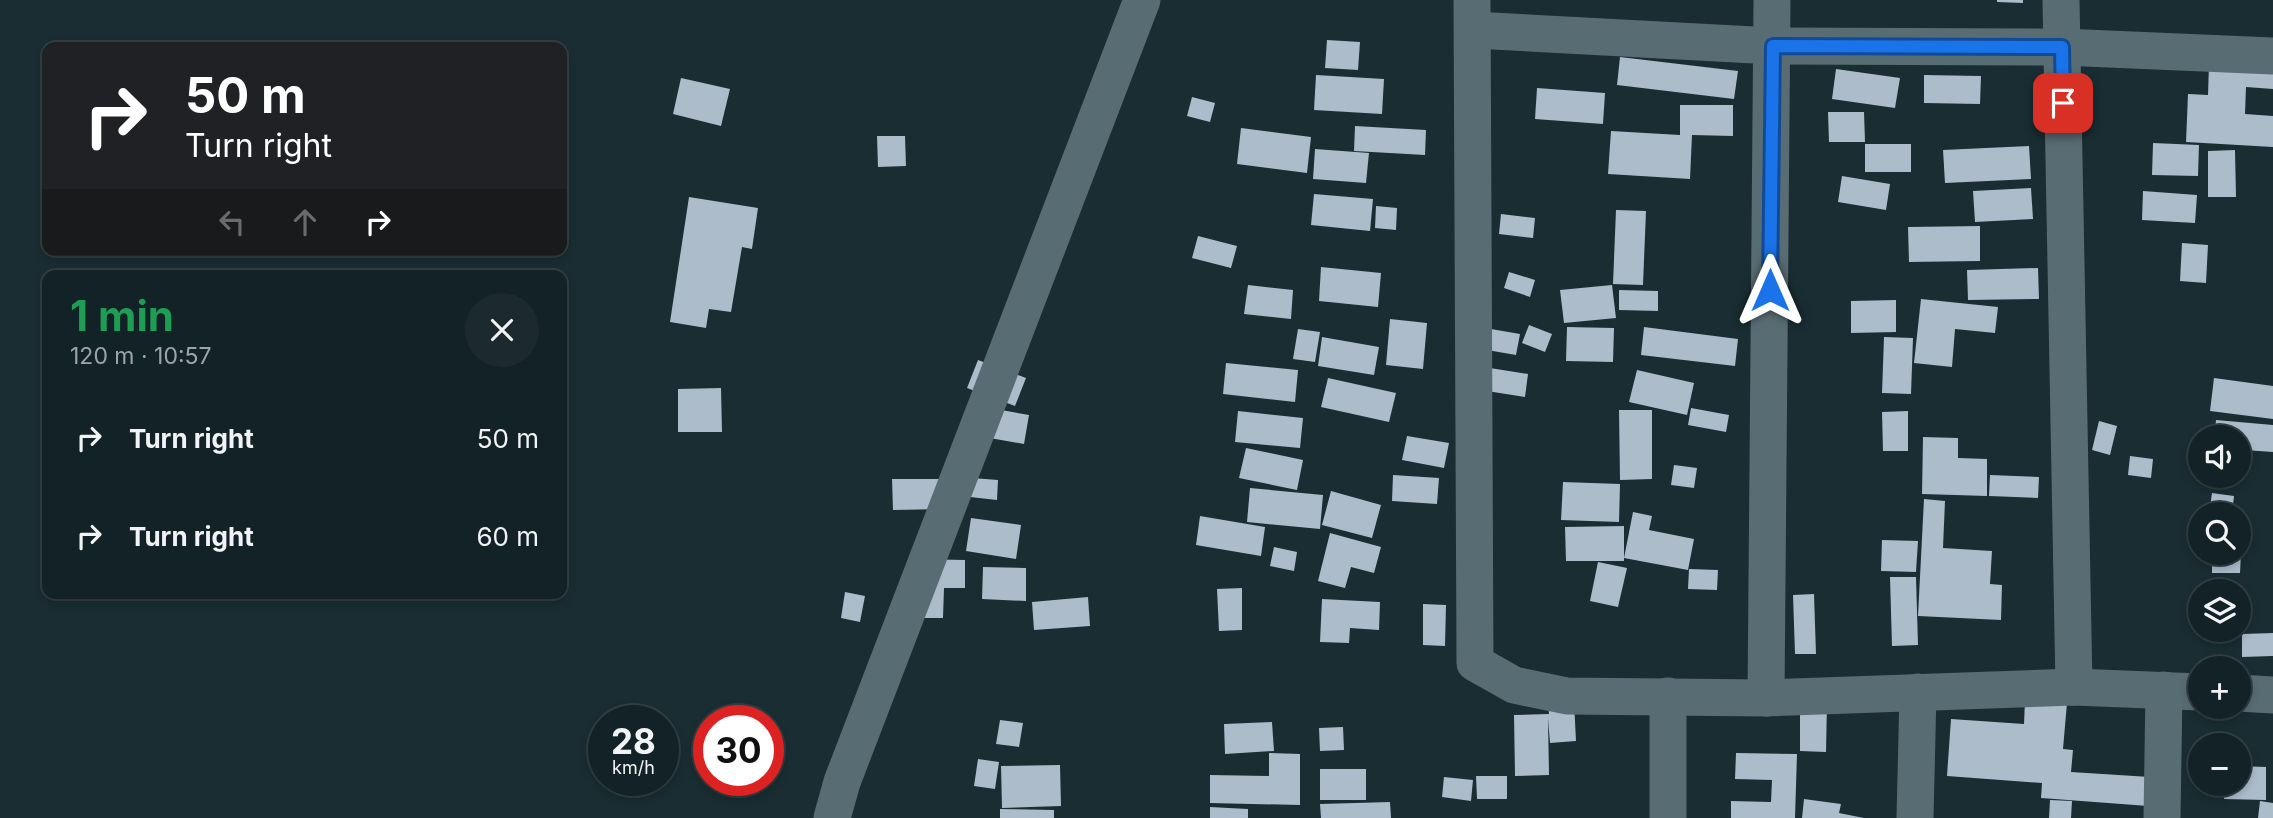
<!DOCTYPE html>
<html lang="en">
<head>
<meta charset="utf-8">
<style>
	:root { --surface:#132226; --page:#1c2a2e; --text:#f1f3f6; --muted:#9da4a7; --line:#323f43 }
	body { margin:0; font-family:Inter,sans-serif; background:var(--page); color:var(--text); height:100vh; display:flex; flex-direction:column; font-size:26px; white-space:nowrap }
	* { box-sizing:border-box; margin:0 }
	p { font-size:23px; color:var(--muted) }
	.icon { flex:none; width:38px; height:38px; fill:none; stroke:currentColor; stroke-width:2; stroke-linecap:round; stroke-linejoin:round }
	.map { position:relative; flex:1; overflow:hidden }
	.sheet { position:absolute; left:42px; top:270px; width:525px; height:329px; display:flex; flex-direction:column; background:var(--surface); border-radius:14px; box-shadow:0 4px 10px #0003,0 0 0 2px var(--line) }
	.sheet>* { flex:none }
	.guide { position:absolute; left:42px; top:42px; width:525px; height:214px; border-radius:14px; box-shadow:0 4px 10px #0003,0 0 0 2px var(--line); background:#202124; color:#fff; overflow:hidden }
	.tools { position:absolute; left:2188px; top:425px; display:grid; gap:14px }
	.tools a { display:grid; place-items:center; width:63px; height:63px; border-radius:50%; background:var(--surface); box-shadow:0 4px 10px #0003,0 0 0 2px var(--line); font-size:35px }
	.speed { position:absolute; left:588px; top:705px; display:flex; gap:14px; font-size:35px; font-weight:700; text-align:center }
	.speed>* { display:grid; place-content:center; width:91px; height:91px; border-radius:50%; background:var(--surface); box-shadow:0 4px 10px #0003,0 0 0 2px var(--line); line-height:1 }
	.speed small { font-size:18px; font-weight:400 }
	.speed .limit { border:10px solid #d22; background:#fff; color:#111 }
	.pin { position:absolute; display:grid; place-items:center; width:60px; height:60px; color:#fff; margin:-30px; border-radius:14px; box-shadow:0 4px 10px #0006 }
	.me { position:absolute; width:77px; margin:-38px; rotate:0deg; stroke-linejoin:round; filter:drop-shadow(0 0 5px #0008) }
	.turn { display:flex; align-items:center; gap:24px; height:147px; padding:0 28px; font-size:32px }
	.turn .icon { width:91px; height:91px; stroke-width:2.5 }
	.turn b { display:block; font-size:49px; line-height:60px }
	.lanes { display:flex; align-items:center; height:66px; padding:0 28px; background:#0003; justify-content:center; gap:35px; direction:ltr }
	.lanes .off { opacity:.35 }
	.round { display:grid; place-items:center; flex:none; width:74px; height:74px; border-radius:37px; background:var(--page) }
	.head { display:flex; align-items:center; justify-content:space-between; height:119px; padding:0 28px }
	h1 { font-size:42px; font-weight:700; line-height:52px; color:#1e9e55 }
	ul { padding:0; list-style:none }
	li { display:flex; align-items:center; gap:21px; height:98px; padding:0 28px }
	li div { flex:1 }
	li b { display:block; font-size:26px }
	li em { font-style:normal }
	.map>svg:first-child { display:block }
</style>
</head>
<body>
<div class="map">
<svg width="2273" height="818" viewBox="0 0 2273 818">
	<rect width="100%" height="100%" fill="#192d32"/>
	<g fill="#acbccb">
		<polygon points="1997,0 2023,0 2023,3 1997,2"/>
		<polygon points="1327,40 1360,42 1358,70 1325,68"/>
		<polygon points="1620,57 1738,71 1734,99 1617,85"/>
		<polygon points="2209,64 2273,67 2273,89 2246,87 2245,114 2273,116 2273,147 2186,142 2188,94 2208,95"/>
		<polygon points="1836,69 1900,78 1895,108 1832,99"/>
		<polygon points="1316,75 1384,79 1382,114 1314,110"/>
		<polygon points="1924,75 1981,76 1980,104 1924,103"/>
		<polygon points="681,78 730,89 721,126 673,114"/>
		<polygon points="1537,88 1605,93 1603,124 1535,119"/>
		<polygon points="1192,97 1215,103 1210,122 1187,116"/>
		<polygon points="1680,105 1733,105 1733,136 1692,135 1690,179 1608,174 1611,131 1680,135"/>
		<polygon points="1828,112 1864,112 1865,142 1829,142"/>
		<polygon points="1355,126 1426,130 1425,155 1354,151"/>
		<polygon points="1241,128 1311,137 1307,173 1237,164"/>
		<polygon points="877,136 905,136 906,166 878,167"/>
		<polygon points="2153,143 2199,145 2198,176 2152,175"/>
		<rect x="1865" y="144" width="46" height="28"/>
		<polygon points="2029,146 2031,179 1945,183 1943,150"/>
		<polygon points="1315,149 1369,153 1366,183 1313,179"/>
		<polygon points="2235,150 2236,197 2208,197 2208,151"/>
		<polygon points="1842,176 1890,184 1886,210 1838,202"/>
		<polygon points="2031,188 2033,219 1975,222 1973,191"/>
		<polygon points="2143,191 2197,195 2195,223 2142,220"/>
		<polygon points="1314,194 1373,199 1370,231 1311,225"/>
		<polygon points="689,197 758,208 752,249 742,247 731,312 709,309 706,328 670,322"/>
		<polygon points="1376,206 1397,208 1396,230 1375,228"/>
		<polygon points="1616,210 1646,211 1643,285 1613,284"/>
		<polygon points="1501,214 1535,218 1533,238 1499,234"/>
		<polygon points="1980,226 1980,261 1909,262 1908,227"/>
		<polygon points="1198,236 1237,246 1231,268 1192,258"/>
		<polygon points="2182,243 2208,245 2206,283 2180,281"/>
		<polygon points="1321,267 1381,273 1378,307 1319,301"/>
		<polygon points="2038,268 2039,299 1968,300 1967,270"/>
		<polygon points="1509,272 1535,280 1530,297 1504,288"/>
		<polygon points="1248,285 1293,290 1291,319 1244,314"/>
		<polygon points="1612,285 1616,318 1564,323 1560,290"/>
		<polygon points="1619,290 1658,291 1658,311 1619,310"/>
		<polygon points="1921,299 1998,307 1995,333 1955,329 1952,367 1914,363"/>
		<polygon points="1896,300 1896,332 1851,333 1851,301"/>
		<polygon points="1390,319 1427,323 1423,369 1386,365"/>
		<polygon points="1529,325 1552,334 1545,352 1522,343"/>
		<polygon points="1567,327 1614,328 1613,362 1566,361"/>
		<polygon points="1644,327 1738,339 1735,366 1641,355"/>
		<polygon points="1298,329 1320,332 1315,362 1293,359"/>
		<polygon points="1491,329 1520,334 1516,355 1487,350"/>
		<polygon points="1322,337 1379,347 1374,375 1318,366"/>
		<polygon points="1884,337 1913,338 1911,394 1882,393"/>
		<polygon points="978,360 1026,378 1015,406 967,388"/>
		<polygon points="1226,363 1298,370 1295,402 1223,394"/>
		<polygon points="1490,368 1528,374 1525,397 1487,391"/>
		<polygon points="1637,370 1694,383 1687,415 1629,402"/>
		<polygon points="1328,378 1396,393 1389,422 1321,407"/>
		<polygon points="2214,378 2273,386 2273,419 2210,411"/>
		<polygon points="721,388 722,432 678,432 678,389"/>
		<polygon points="990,408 1029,415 1024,444 984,437"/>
		<polygon points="1691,408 1729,415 1726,432 1688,425"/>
		<polygon points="1619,410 1652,410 1652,479 1620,480"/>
		<polygon points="1238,411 1303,418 1300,448 1235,442"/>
		<polygon points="1908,411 1908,451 1883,451 1882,412"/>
		<polygon points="2216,420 2273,425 2273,452 2244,450 2243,465 2238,464 2238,438 2214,438"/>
		<polygon points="2099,421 2117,426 2110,455 2092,450"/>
		<polygon points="1407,436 1449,443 1444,468 1402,460"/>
		<polygon points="1923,437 1958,438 1958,458 1987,459 1987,496 1922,494"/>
		<polygon points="1246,448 1303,460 1297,490 1239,478"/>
		<polygon points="2130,456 2153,459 2151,478 2128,475"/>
		<polygon points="1674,465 1697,468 1694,488 1671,485"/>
		<polygon points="1393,475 1439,478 1437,504 1392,501"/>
		<polygon points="1990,475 2039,477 2038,498 1989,496"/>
		<polygon points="972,478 998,480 997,500 970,497"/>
		<polygon points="892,479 944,479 945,509 893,510"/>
		<polygon points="1563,482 1620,484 1619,522 1561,520"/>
		<polygon points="1250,488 1323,495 1320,529 1247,522"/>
		<polygon points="1331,491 1381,505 1372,538 1322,525"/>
		<polygon points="2212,493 2234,496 2232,514 2209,514"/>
		<polygon points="1924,499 1945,501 1943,548 1992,551 1990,584 2002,585 2001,620 1918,616"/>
		<polygon points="1633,512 1652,516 1649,530 1694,539 1688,570 1624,558"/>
		<polygon points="1200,516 1265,527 1261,556 1196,545"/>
		<polygon points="971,518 1021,525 1016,559 966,551"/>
		<rect x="2238" y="521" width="3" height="31"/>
		<polygon points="1624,526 1624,561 1566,561 1565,527"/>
		<polygon points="1330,533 1381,547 1374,573 1351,567 1345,588 1318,581"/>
		<polygon points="1882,540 1918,541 1916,572 1881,571"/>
		<polygon points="1274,547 1297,552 1294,571 1270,566"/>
		<polygon points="2212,553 2241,553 2240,573 2212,573"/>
		<polygon points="913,559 965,560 965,588 944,588 943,618 913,618"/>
		<polygon points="1598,562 1627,568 1618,607 1590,601"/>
		<polygon points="983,567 1026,568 1026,601 982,599"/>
		<polygon points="1689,569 1718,570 1717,590 1688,589"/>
		<polygon points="1890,577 1916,577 1918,645 1892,646"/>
		<polygon points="1242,588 1242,630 1219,631 1217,589"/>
		<polygon points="845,592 865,596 860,622 841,618"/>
		<polygon points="1814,594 1816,654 1795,654 1793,595"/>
		<polygon points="1088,597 1090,626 1034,630 1032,602"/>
		<polygon points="1322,599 1380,602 1379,630 1350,628 1349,643 1320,642"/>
		<polygon points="1423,604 1446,605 1445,646 1423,645"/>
		<polygon points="2273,633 2273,656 2242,657 2242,634"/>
		<polygon points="2025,700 2067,703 2063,749 2073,750 2071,772 2150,777 2148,806 2041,798 2042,783 1947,776 1951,719 2024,724"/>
		<polygon points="1574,701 1576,741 1550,743 1548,718 1549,775 1515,776 1514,715 1549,714 1548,703"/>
		<polygon points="1800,703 1827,703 1826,752 1800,751"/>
		<polygon points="1000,720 1023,723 1019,747 996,744"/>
		<polygon points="1272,722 1274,751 1225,754 1224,724"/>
		<polygon points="1343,727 1344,750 1320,751 1319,728"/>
		<polygon points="1269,753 1300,754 1300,805 1210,803 1210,775 1269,776"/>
		<polygon points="1736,753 1797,754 1795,818 1731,818 1731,801 1771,802 1772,780 1735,779"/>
		<polygon points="978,759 999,762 995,789 974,786"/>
		<polygon points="1060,765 1061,806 1002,808 1001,766"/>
		<polygon points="2238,766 2266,767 2266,800 2224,799 2225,784 2238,784"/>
		<rect x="1320" y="769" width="46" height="31"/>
		<polygon points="1476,776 1507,776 1507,799 1477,799"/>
		<polygon points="1444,777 1473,780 1471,801 1442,797"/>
		<polygon points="1804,799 1841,804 1839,813 1864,818 1802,818"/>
		<polygon points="2050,800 2072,801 2071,818 2049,818"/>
		<polygon points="2260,801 2273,803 2273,818 2258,818"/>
		<polygon points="1390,802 1391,818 1321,818 1320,804"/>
		<polygon points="1210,807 1248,809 1248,818 1210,818"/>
		<polygon points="1000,809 1054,810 1054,818 1000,818"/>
	</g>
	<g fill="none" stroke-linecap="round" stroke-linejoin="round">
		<g stroke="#586d73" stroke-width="37">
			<polyline points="1472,0 1475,663 1514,685 1567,696 1766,698 2074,687 2200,692"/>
			<polyline points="2061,0 2074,687"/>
			<polyline points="1473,30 1773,46 2062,47 2273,56"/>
			<polyline points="2238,693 2273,695"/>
			<polyline points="1766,698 1772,0"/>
			<polyline points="832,818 842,782 1142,0"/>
			<polyline points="1668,818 1668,696"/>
			<polyline points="1915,818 1918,692"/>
			<polyline points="2162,818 2164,690"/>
		</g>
	</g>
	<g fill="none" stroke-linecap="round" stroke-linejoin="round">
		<defs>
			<polyline id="route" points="1770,290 1773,46 2062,47 2063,103"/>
		</defs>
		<use href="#route" stroke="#114b97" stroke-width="18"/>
		<use href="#route" stroke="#1a73e8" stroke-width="12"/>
	</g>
</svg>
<div class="tools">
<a><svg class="icon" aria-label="sound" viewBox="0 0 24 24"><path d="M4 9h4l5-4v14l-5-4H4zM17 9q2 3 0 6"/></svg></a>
<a><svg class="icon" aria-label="search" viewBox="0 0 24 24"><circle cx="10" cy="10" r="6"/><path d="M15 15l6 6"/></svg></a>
<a><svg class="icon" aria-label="layers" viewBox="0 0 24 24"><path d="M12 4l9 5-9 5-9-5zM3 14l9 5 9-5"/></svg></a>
<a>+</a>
<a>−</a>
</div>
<div class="speed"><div>28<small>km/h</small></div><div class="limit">30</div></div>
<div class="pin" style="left:2063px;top:103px;background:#d93025"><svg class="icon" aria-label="arrive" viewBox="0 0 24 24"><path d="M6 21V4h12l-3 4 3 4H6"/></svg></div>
<svg class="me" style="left:1770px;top:290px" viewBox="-20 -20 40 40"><path d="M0-17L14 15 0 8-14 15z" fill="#1a73e8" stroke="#fff" stroke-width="4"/></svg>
<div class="guide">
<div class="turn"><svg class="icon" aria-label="right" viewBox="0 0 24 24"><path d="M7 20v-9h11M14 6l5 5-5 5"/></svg><div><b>50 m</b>Turn right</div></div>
<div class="lanes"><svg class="icon off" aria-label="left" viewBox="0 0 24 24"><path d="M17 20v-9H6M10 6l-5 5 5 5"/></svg><svg class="icon off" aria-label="ahead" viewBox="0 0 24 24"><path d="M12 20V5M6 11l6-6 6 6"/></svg><svg class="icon" aria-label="right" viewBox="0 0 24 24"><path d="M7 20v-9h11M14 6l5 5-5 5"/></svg></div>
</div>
<section class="sheet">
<div class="head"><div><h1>1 min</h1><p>120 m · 10:57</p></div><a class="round"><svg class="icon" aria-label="close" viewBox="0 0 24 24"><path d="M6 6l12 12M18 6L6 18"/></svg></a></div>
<ul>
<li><svg class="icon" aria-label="right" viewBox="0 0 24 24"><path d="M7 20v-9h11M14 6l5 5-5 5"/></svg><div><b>Turn right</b></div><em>50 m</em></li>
<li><svg class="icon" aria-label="right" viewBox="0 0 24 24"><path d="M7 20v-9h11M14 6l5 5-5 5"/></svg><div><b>Turn right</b></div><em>60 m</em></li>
</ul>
</section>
</div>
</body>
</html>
